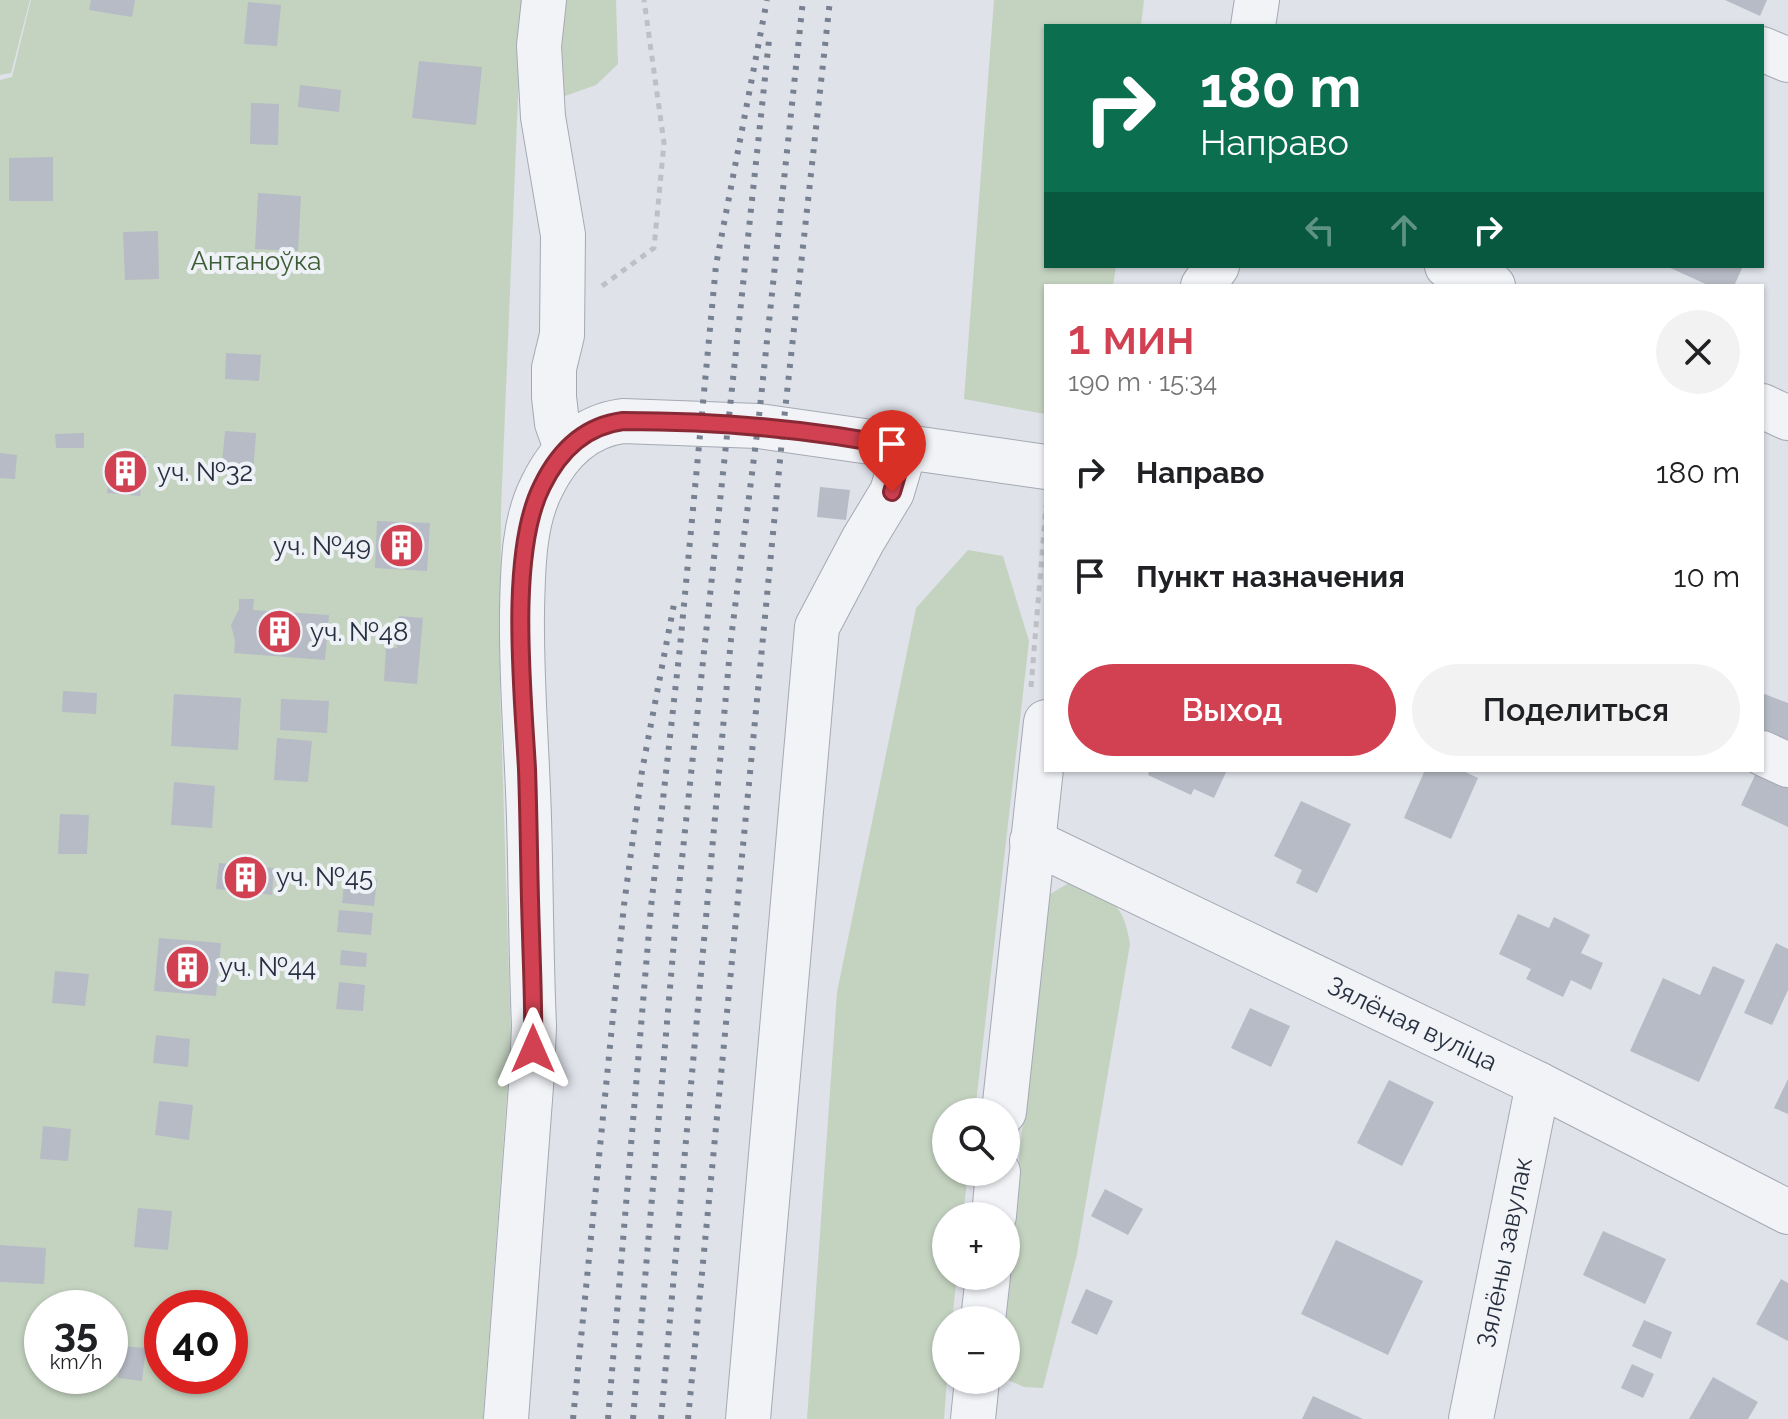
<!DOCTYPE html>
<html lang="ru">
<head>
<meta charset="utf-8">
<style>
	:root { --surface:#fff; --page:#f2f2f2; --text:#202124; --muted:#757577; --accent:#d14152 }
	body { margin:0; font-family:Raleway,sans-serif; background:var(--page); color:var(--text); height:100vh; display:flex; flex-direction:column; font-size:30px; white-space:nowrap }
	* { box-sizing:border-box; margin:0 }
	p { font-size:26px; color:var(--muted) }
	.icon { flex:none; width:44px; height:44px; fill:none; stroke:currentColor; stroke-width:2; stroke-linecap:round; stroke-linejoin:round }
	.map { position:relative; flex:1; overflow:hidden }
	.drawer { position:absolute; left:1044px; top:284px; width:720px; height:488px; display:flex; flex-direction:column; background:var(--surface); border-radius:0px; box-shadow:0 2px 6px #0004 }
	.drawer>* { flex:none }
	.guide { position:absolute; left:1044px; top:24px; width:720px; height:244px; border-radius:0px; box-shadow:0 2px 6px #0004; background:#0b6e4f; color:#fff; overflow:hidden }
	.fabs { position:absolute; left:932px; top:1098px; display:grid; gap:16px }
	.fabs a { display:grid; place-items:center; width:88px; height:88px; border-radius:50%; background:var(--surface); box-shadow:0 2px 6px #0004; font-size:40px }
	.speed { position:absolute; left:24px; top:1290px; display:flex; gap:16px; font-size:40px; font-weight:700; text-align:center }
	.speed>* { display:grid; place-content:center; width:104px; height:104px; border-radius:50%; background:var(--surface); box-shadow:0 2px 6px #0004; line-height:1 }
	.speed small { font-size:20px; font-weight:400 }
	.speed .limit { border:12px solid #d22; background:#fff; color:#111 }
	.pin { position:absolute; display:grid; place-items:center; width:68px; height:68px; color:#fff; margin:-82px -34px; border-radius:50% 50% 50% 0; rotate:-45deg; box-shadow:0 0 8px #0007 }
	.pin .icon { rotate:45deg }
	.me { position:absolute; width:88px; margin:-44px; rotate:0deg; stroke-linejoin:round; filter:drop-shadow(0 0 6px #0008) }
	.turn { display:flex; align-items:center; gap:28px; height:168px; padding:0 24px; font-size:36px }
	.turn .icon { width:104px; height:104px; stroke-width:2.5 }
	.turn b { display:block; font-size:56px; line-height:68px }
	.lanes { display:flex; align-items:center; height:76px; padding:0 24px; background:#0003; justify-content:center; gap:40px; direction:ltr }
	.lanes .off { opacity:.35 }
	.round { display:grid; place-items:center; flex:none; width:84px; height:84px; border-radius:42px; background:var(--page) }
	.headline { display:flex; align-items:center; justify-content:space-between; height:136px; padding:0 24px }
	h1 { font-size:48px; font-weight:600; line-height:60px; color:var(--accent) }
	.button { display:flex; gap:16px; margin-top:auto; padding:16px 24px }
	.button a { flex:1; height:92px; border-radius:48px; background:var(--accent); color:#fff; font-size:32px; font-weight:600; line-height:92px; text-align:center }
	.button a+a { background:var(--page); color:var(--text) }
	ul { padding:0; list-style:none }
	li { display:flex; align-items:center; gap:24px; height:104px; padding:0 24px }
	li div { flex:1 }
	li b { display:block; font-size:30px }
	li em { font-style:normal }
	.map>svg:first-child { display:block }
</style>
</head>
<body>
<div class="map">
<svg width="1788" height="1419" viewBox="0 0 1788 1419">
	<rect width="100%" height="100%" fill="#dfe2e9"/>
	<g fill="#c4d3c0" fill-rule="evenodd">
		<polygon points="0,0 30,0 11,73 0,75"/>
		<path d="M31 0H522L501 511 500 687 511 1040 483 1419H0V80L12 77ZM42 1308H110V1376H42ZM162 1308H230V1376H162Z"/>
		<polygon points="526,0 616,0 618,64 596,85 565,96 537,81"/>
		<polygon points="994,0 1144,0 1141,26 1046,26 1046,266 1116,266 1113,286 1046,286 1045,414 964,399"/>
		<polygon points="968,550 1003,556 1029,641 975,1112 946,1112 946,1172 968,1172 963,1216 946,1216 946,1276 957,1276 952,1320 946,1320 947,1380 944,1419 807,1419 837,992 916,608"/>
		<path d="M1072 881C1109 898 1123 900 1130 944L1077 1254 1043 1388 1024 1387 1006 1379V1320H1002L1047 896Z"/>
	</g>
	<g fill="#b6bbc5">
		<polygon points="91,0 135,0 132,17 89,10"/>
		<polygon points="1725,0 1767,0 1760,16"/>
		<polygon points="248,2 281,5 277,46 244,44"/>
		<polygon points="419,61 482,67 476,125 412,118"/>
		<polygon points="300,85 341,90 339,112 298,107"/>
		<polygon points="251,103 279,104 278,145 250,144"/>
		<polygon points="53,157 53,201 9,201 9,158"/>
		<polygon points="258,193 301,196 298,251 255,249"/>
		<polygon points="158,231 159,279 125,280 123,232"/>
		<polygon points="1666,266 1743,266 1734,286 1710,286"/>
		<polygon points="226,353 261,355 259,381 225,379"/>
		<polygon points="225,431 256,433 253,476 221,474"/>
		<polygon points="84,433 84,448 56,448 55,434"/>
		<polygon points="0,453 17,455 15,479 0,478"/>
		<polygon points="111,453 145,456 140,496 107,493"/>
		<polygon points="820,487 850,490 846,520 817,517"/>
		<polygon points="377,521 430,523 427,571 375,568"/>
		<polygon points="239,599 254,599 253,610 329,615 325,660 234,653 235,641 231,625 239,609"/>
		<polygon points="399,616 423,618 417,684 384,681 386,647 397,648"/>
		<polygon points="63,691 97,693 96,714 62,712"/>
		<polygon points="1762,693 1788,703 1788,743 1762,733"/>
		<polygon points="174,694 241,698 238,750 171,746"/>
		<polygon points="281,699 329,701 327,733 280,730"/>
		<polygon points="277,738 312,741 308,782 274,780"/>
		<polygon points="1150,770 1227,770 1214,798 1194,789 1191,795 1148,775"/>
		<polygon points="1425,770 1461,770 1478,778 1451,839 1404,818"/>
		<polygon points="1756,773 1788,788 1788,827 1741,805"/>
		<polygon points="174,782 215,786 212,828 171,825"/>
		<polygon points="1301,801 1351,824 1317,893 1296,883 1302,870 1274,856"/>
		<polygon points="60,814 89,815 87,854 58,854"/>
		<polygon points="219,863 274,868 272,895 216,889"/>
		<polygon points="345,875 377,879 374,906 342,903"/>
		<polygon points="339,910 373,913 371,935 337,932"/>
		<polygon points="1518,914 1549,928 1554,917 1590,935 1581,953 1603,963 1591,990 1571,980 1563,997 1526,979 1531,969 1499,954"/>
		<polygon points="159,938 221,943 216,996 154,991"/>
		<polygon points="1776,943 1788,949 1788,990 1772,1025 1744,1013"/>
		<polygon points="341,950 367,953 366,967 340,965"/>
		<polygon points="1713,966 1745,980 1699,1082 1630,1051 1663,978 1700,995"/>
		<polygon points="55,971 89,974 85,1006 52,1003"/>
		<polygon points="339,982 365,985 363,1011 336,1009"/>
		<polygon points="1250,1008 1290,1026 1271,1067 1231,1048"/>
		<polygon points="156,1035 190,1039 188,1067 153,1063"/>
		<polygon points="1788,1079 1788,1114 1774,1108"/>
		<polygon points="1389,1080 1434,1102 1402,1166 1357,1143"/>
		<polygon points="159,1101 193,1105 189,1140 155,1135"/>
		<polygon points="43,1126 71,1129 68,1161 40,1159"/>
		<polygon points="1105,1189 1143,1209 1128,1235 1091,1216"/>
		<polygon points="138,1208 172,1211 168,1250 134,1247"/>
		<polygon points="1603,1231 1666,1259 1645,1304 1583,1275"/>
		<polygon points="1336,1240 1423,1281 1388,1355 1301,1314"/>
		<polygon points="0,1245 46,1248 44,1284 0,1282"/>
		<polygon points="1781,1279 1788,1283 1788,1341 1756,1324"/>
		<polygon points="1086,1289 1113,1301 1097,1335 1071,1323"/>
		<polygon points="1644,1320 1672,1332 1661,1359 1632,1346"/>
		<polygon points="122,1346 146,1348 142,1381 118,1378"/>
		<polygon points="1632,1364 1654,1374 1643,1398 1621,1388"/>
		<polygon points="1713,1377 1758,1402 1748,1419 1689,1419"/>
		<polygon points="1313,1396 1363,1419 1302,1419"/>
	</g>
	<g fill="none" stroke-linecap="round" stroke-linejoin="round">
		<defs>
			<g id="minor">
				<polyline points="544,0 539,46 543,117 563,235 562,335 554,368 554,397 557,423 566,448"/>
				<polyline points="1253,26 1257,0"/>
				<polyline points="1762,49 1788,60"/>
				<polyline points="1447,266 1493,286"/>
				<polyline points="1203,286 1217,266"/>
				<polyline points="1762,406 1788,418"/>
				<polyline points="1762,753 1788,765"/>
				<path id="s1" d="M1032 841 1538 1084 1788 1212"/>
				<polyline points="1004,1112 1046,722"/>
				<polyline points="994,1216 998,1172"/>
				<polyline points="983,1320 988,1276"/>
				<path d="M506 1419 532 1073 534 1026C531 957 531 887 529 818 527 749 521 680 522 611 523 570 523 523 542 486 559 451 585 426 623 421L758 426 1046 467"/>
				<polyline points="748,1419 817,627 863,540 892,492 905,448"/>
				<polyline points="973,1419 977,1380"/>
				<path id="s2" d="M1471 1419 1538 1084"/>
			</g>
		</defs>
		<use href="#minor" stroke="#a4a9b3" stroke-width="46"/>
		<g stroke="#bdc0c7" stroke-width="5" stroke-dasharray="6 6" stroke-linecap="butt">
			<polyline points="602,286 654,248 664,143 644,0"/>
			<polyline points="1031,687 1046,506"/>
		</g>
		<use href="#minor" stroke="#f2f3f7" stroke-width="44"/>
		<g stroke="#788192" stroke-width="6" stroke-dasharray="4 8" stroke-linecap="butt">
			<polyline points="573,1419 624,905 642,771 674,604"/>
			<polyline points="608,1419 651,907 680,647 716,265 767,0"/>
			<polyline points="633,1419 677,906 769,40"/>
			<polyline points="661,1419 731,639 758,426 803,0"/>
			<polyline points="688,1419 783,429 830,0"/>
		</g>
	</g>
	<g fill="none" stroke-linecap="round" stroke-linejoin="round">
		<defs>
			<path id="route" d="M533 1049C534 1011 532 972 531 934 529 879 529 824 527 769 523 693 508 553 542 486 559 451 584 426 623 421 718 421 812 429 905 448L892 492"/>
		</defs>
		<use href="#route" stroke="#882a35" stroke-width="20"/>
		<use href="#route" stroke="#d14152" stroke-width="14"/>
	</g>
	<defs>
		<symbol id="building-disc" viewBox="-11 -11 22 22"><circle r="9.5" fill="#d14152" stroke="#eef1f6"/><path d="M-4-6H4V6H1V3H-1V6H-4ZM-2.5-4.3h1.7v1.8h-1.7ZM.8-4.3h1.7v1.8H.8ZM-2.5-1h1.7V.8h-1.7ZM.8-1h1.7V.8H.8Z" fill="#fff"/></symbol>
	</defs>
	<g fill-rule="evenodd">
		<use href="#building-disc" x="100" y="446" width="51" height="51"/>
		<use href="#building-disc" x="376" y="520" width="51" height="51"/>
		<use href="#building-disc" x="254" y="606" width="51" height="51"/>
		<use href="#building-disc" x="220" y="852" width="51" height="51"/>
		<use href="#building-disc" x="162" y="942" width="51" height="51"/>
	</g>
	<g text-anchor="middle" dominant-baseline="central" stroke-width="8" stroke-linejoin="round" paint-order="stroke">
		<g font-size="26" fill="#3b5c34" stroke="#eef1f6">
			<text x="256" y="261">Антаноўка</text>
		</g>
		<g font-size="26" fill="#273040" stroke="#eef1f6" text-anchor="start">
			<text x="157" y="472">уч. №32</text>
			<text x="371" y="546" text-anchor="end">уч. №49</text>
			<text x="310" y="632">уч. №48</text>
			<text x="276" y="877">уч. №45</text>
			<text x="219" y="967">уч. №44</text>
		</g>
		<g font-size="26" fill="#273040" stroke="#eef1f6">
			<text stroke="none"><textPath href="#s1" startOffset="422">Зялёная вуліца</textPath></text>
			<text stroke="none"><textPath href="#s2" startOffset="170">Зялёны завулак</textPath></text>
		</g>
	</g>
</svg>
<div class="fabs">
<a><svg class="icon" aria-label="search" viewBox="0 0 24 24"><circle cx="10" cy="10" r="6"/><path d="M15 15l6 6"/></svg></a>
<a>+</a>
<a>−</a>
</div>
<div class="speed"><div>35<small>km/h</small></div><div class="limit">40</div></div>
<div class="pin" style="left:892px;top:492px;background:#d93025"><svg class="icon" aria-label="arrive" viewBox="0 0 24 24"><path d="M6 21V4h12l-3 4 3 4H6"/></svg></div>
<svg class="me" style="left:533px;top:1049px" viewBox="-20 -20 40 40"><path d="M0-17L14 15 0 8-14 15z" fill="#d14152" stroke="#fff" stroke-width="4"/></svg>
<div class="guide">
<div class="turn"><svg class="icon" aria-label="right" viewBox="0 0 24 24"><path d="M7 20v-9h11M14 6l5 5-5 5"/></svg><div><b>180 m</b>Направо</div></div>
<div class="lanes"><svg class="icon off" aria-label="left" viewBox="0 0 24 24"><path d="M17 20v-9H6M10 6l-5 5 5 5"/></svg><svg class="icon off" aria-label="ahead" viewBox="0 0 24 24"><path d="M12 20V5M6 11l6-6 6 6"/></svg><svg class="icon" aria-label="right" viewBox="0 0 24 24"><path d="M7 20v-9h11M14 6l5 5-5 5"/></svg></div>
</div>
<section class="drawer">
<div class="headline"><div><h1>1 мин</h1><p>190 m · 15:34</p></div><a class="round"><svg class="icon" aria-label="close" viewBox="0 0 24 24"><path d="M6 6l12 12M18 6L6 18"/></svg></a></div>
<ul>
<li><svg class="icon" aria-label="right" viewBox="0 0 24 24"><path d="M7 20v-9h11M14 6l5 5-5 5"/></svg><div><b>Направо</b></div><em>180 m</em></li>
<li><svg class="icon" aria-label="arrive" viewBox="0 0 24 24"><path d="M6 21V4h12l-3 4 3 4H6"/></svg><div><b>Пункт назначения</b></div><em>10 m</em></li>
</ul>
<div class="button"><a>Выход</a><a>Поделиться</a></div>
</section>
</div>
</body>
</html>
